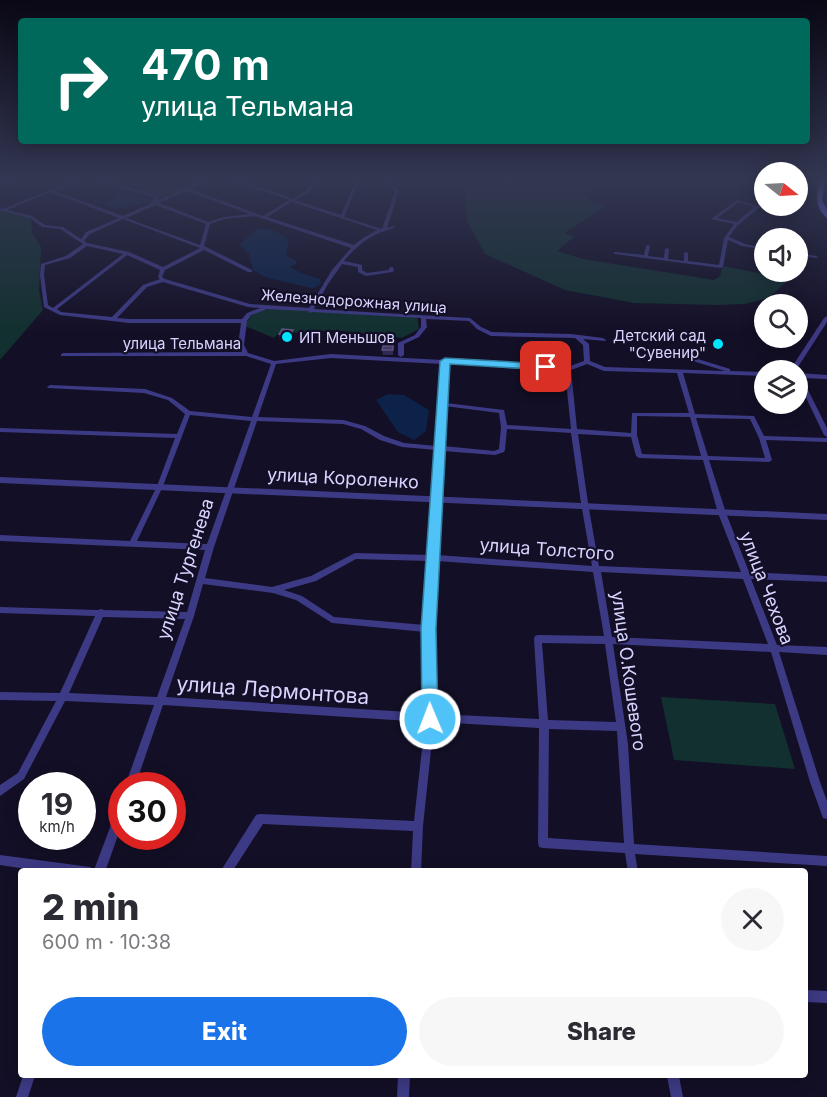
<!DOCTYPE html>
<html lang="en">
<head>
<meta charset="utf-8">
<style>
	:root { --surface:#fff; --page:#f7f7f7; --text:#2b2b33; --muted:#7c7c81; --accent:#1a73e8 }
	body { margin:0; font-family:Inter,sans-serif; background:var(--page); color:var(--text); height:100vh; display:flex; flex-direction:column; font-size:22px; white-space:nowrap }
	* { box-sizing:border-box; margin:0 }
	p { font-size:20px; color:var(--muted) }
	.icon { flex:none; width:33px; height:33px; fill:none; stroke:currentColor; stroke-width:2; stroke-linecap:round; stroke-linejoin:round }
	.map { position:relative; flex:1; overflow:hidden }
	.panel { position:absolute; left:18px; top:868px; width:790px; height:210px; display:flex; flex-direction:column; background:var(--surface); border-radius:6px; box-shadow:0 3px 15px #0003 }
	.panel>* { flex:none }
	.banner { position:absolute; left:18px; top:18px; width:792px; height:126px; border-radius:6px; box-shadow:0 3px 15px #0003; background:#00695c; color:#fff; overflow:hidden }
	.needle { width:39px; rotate:108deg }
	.fabs { position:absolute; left:754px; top:162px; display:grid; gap:12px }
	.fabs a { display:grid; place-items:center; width:54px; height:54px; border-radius:50%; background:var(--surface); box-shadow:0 3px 15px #0003; font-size:30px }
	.speed { position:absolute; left:18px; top:772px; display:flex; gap:12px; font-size:30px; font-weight:700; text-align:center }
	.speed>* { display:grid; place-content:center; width:78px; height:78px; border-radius:50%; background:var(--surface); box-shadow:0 3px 15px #0003; line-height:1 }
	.speed small { font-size:15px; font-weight:400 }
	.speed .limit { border:9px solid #d22; background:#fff; color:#111 }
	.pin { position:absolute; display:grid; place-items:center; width:51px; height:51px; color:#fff; margin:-26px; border-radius:12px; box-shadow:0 3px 9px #0006 }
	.me { position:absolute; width:66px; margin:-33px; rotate:359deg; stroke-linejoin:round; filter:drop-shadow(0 0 4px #0008) }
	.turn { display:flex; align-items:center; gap:21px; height:126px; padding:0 24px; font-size:27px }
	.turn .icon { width:78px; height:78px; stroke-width:2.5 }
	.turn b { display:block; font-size:42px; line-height:51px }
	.round { display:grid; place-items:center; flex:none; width:63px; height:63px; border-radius:32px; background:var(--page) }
	.head { display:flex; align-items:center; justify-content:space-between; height:102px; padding:0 24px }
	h1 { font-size:36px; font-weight:800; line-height:45px }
	.button { display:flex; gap:12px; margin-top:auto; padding:12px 24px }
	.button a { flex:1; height:69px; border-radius:36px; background:var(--accent); color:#fff; font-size:24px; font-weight:800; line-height:69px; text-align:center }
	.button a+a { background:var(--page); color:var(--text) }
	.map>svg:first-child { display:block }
</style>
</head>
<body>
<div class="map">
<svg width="827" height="1097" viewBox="0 0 827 1097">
	<rect width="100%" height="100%" fill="#130f26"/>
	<g fill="#12302f">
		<polygon points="116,180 208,180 188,190 158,198 123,181"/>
		<path d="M465 180H651C628 186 605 185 583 193L589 199 606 206 565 233 574 237 557 251 583 259 714 280 720 276 723 266 790 279 768 298 745 304 718 305 634 303 565 290 485 254 467 221Z"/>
		<polygon points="0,209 31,217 32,233 41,247 39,291 43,310 0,360"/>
		<polygon points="267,308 417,317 419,329 402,338 333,330 300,333 280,331 274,338 245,326 252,313"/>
		<polygon points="661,697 775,704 795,769 674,760"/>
	</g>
	<g fill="#0c2248">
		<polygon points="120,190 151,196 150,202 113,209 105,204 114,199 113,194"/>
		<path d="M257 229C270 227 280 232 289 241L286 255 296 261V264L290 267 301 273 320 279 321 284 313 288 307 287 265 277 253 270 249 254 239 245Z"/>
		<polygon points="388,394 404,395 429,410 426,431 414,440 398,432 376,400"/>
	</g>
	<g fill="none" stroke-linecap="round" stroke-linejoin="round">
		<g fill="#3d3a85" fill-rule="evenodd">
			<polygon points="8,180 13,180 0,185 0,183"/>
			<path d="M74 180H79L54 191 123 216 152 203 151 202 155 198C136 190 114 189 96 180H101L152 194 160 198 156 201 205 180H210L190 189 263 216 289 200 272 194 226 180C241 180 279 192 292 199L306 191 314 180H318L308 193 295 200 341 215 356 180H360L344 217 382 229 395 191 382 180H386L399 191 387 228 393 226 395 227C390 230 383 231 377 234 364 240 353 250 344 261L362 265V270L367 273 389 270V268L391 267H393L394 271 392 272 366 276 358 272V267L342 264 328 284 314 309 470 318 481 327 492 332 571 334 603 338 606 340 605 341 583 339 589 344 590 361 605 367 725 371 667 353 666 352 669 350 730 369V371L765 372V376L683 373 695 414 754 416 764 436 827 438V442L766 440 772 460 769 462 709 460 726 513 749 572 827 576V582L751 579 777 645 827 647V655L779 652 820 782 827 801V819L823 818 810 782 771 652 613 644 628 744 634 844 827 856V866L635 854 638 872H628L625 853 543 848 539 847 538 843 539 728 434 722 423 826 421 872H411L413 831 263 824 232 872H220L256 815 260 814 414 821 425 722 163 705 135 786H125L154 705 65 701 24 779 0 796V785L18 773 56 701 0 700V692L60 693 95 616 0 613V607L98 610 101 609 104 610 187 612 205 550 0 541V535L130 541 157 486 175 438 0 432V428L177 434 185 414 168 400 144 393 48 388 47 387 50 385 145 389 172 398 190 411 252 417 271 364 246 356H61V354L63 353 242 352 238 345 241 323H129L60 315 44 307 40 275 41 264 66 256 83 244 60 229 42 227 30 218 0 210V208L3 209ZM187 191 250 214 224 217 208 222 159 203ZM50 192 119 218 86 232 81 239 63 227 45 225 32 216 7 210ZM292 202 377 230 363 238 354 245 267 217ZM156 205 206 224 200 245 126 218ZM255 216 351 248 332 270 309 308 250 304 165 279 162 277 165 270 204 250 248 272H252V270L204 246 210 224 224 219ZM123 219 200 248 163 267 129 252 87 243 84 241 90 234ZM87 246 123 254 53 308 48 305 44 275 45 265 70 258ZM127 255 160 270 158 277 160 279 143 285 112 317 61 312 57 309ZM163 282 248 307 260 308 247 313 242 319H129L117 318 147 287ZM265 309 308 311 310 313 312 312 421 318V327L415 335 398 343V355L401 357 404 355V344L419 337 427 327 426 319 469 321 477 329 491 336 575 338 583 345 584 361 567 367 448 361 445 359 443 360 331 354 274 361 248 353 244 345 247 321 251 315 265 310ZM331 358 442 364 437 446 404 443 384 436 365 426 343 420 258 417 276 364ZM448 364 565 371 571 429 507 425 504 410 446 403ZM587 364 604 371 677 373 689 413H632L631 433 577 429 571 370ZM445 406 499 413 501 427 499 449 494 451 443 446ZM190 415 251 421 207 544 137 541 163 486ZM637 416 690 417 701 456 642 454 637 435ZM696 418 750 419 759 438 765 458 708 456ZM257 421 343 424 361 429 380 440 402 447 436 450 430 555 355 553 311 576 272 587 205 578 214 547ZM507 429 571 433 581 503 592 566 437 555 443 451 495 455 504 452 505 450ZM578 434 631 437 636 456 639 458 703 460 718 513 741 572 599 566 588 503ZM356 559 429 561 425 625 334 617 302 596 284 590 316 581ZM437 561 593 572 604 636 538 635 535 636 534 639 539 719 435 714 433 629ZM601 572 743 579 768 644 612 637ZM203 584 273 593 296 600 332 623 425 632V713L166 697 194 616ZM103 617 185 619 157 697 69 693ZM542 643 605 644 616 722 548 720ZM549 729 617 731 624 843 548 838Z"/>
			<path d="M737 200 757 206 765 200V203L737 226 729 237 745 244 765 248V250L742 246 728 240 723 267 721 268 615 254 613 253 615 252 644 255 646 246 648 245 650 246 648 256 664 258 665 249 667 248 669 249 668 259 684 261V253L686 252 688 253V261L719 265 724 238 734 224 711 219ZM739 202 754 207 737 222 717 218Z"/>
			<polygon points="798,253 816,256 818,257 816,258 798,255"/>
			<polygon points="827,316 827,322 796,370 790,370 824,318"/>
			<polygon points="798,373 827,375 827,379 802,378 827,428 827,437 824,435 798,381"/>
			<polygon points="122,804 122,824 105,872 46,872 0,865 0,855 90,867 94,870 117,809 118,805"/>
			<polygon points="806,990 827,991 827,1003 806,1002"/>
			<polygon points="23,1076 35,1076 28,1097 16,1097"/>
			<polygon points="398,1076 410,1076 409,1097 397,1097"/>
			<polygon points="667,1076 679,1076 683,1097 671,1097"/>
		</g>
		<polygon fill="#3d3a85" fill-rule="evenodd" points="0,477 827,514 827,520 0,483"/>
		<path fill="#6f6bff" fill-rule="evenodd" d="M819 180H825L822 200 827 210V218C814 207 817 195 819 180Z"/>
	</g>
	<g fill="#312854">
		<polygon points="279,334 293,334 290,340 280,339"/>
		<polygon points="393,346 393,355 383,355 382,350"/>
	</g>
	<polygon fill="#1d163a" points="293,330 293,334 290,340 290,335"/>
	<g fill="#433a66" stroke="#5a527e" stroke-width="1.5">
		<polygon points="282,329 293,330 290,335 279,334"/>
		<polygon points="383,346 393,346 393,350 382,350"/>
	</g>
	<linearGradient id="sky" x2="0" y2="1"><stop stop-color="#0a0815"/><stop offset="0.54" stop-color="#333752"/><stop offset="1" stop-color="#333752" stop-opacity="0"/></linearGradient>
	<rect width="827" height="333" fill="url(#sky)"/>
	<polygon fill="#4fc3f7" stroke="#337fa1" stroke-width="1.5" points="445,358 546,364 551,367 546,370 450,364 436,629 438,719 436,725 430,727 424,725 422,719 421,629 440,361"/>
	<g fill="#00e5ff" stroke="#130f26" stroke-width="2">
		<circle cx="287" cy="337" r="6"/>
		<circle cx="718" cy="344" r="6"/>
	</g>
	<g text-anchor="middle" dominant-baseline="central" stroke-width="4.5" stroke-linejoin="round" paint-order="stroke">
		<g font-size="15" fill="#d9d4ff" stroke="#130f26">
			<text transform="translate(354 301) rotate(4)">Железнодорожная улица</text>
			<text x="182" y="343">улица Тельмана</text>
		</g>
		<g font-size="15" fill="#d9d4ff" stroke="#130f26" text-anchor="end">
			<text x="706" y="335">Детский сад<tspan x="706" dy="17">"Сувенир"</tspan></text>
			<text x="299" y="337" text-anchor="start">ИП Меньшов</text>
		</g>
		<g font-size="18" fill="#d9d4ff" stroke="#130f26">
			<text transform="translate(343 478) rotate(3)">улица Короленко</text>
			<text transform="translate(547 549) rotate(4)">улица Толстого</text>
			<text transform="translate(185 569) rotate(-72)">улица Тургенева</text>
			<text transform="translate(767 588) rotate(69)">улица Чехова</text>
			<text transform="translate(629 671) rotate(82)">улица О.Кошевого</text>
		</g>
		<g font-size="21" fill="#d9d4ff" stroke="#130f26">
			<text transform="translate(273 690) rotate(4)">улица Лермонтова</text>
		</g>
	</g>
</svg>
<div class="fabs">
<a><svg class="needle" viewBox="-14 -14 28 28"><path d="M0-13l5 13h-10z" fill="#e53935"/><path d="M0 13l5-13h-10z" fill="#7c7c81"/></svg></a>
<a><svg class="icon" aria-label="sound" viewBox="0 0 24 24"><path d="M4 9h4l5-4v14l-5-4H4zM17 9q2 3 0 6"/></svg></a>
<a><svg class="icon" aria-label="search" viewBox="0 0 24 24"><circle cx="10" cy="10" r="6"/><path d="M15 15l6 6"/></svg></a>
<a><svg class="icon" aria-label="layers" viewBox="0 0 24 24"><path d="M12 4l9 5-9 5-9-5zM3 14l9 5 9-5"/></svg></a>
</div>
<div class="speed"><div>19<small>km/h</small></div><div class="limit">30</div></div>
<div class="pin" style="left:546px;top:367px;background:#d93025"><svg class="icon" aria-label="arrive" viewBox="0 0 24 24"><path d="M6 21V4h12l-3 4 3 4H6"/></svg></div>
<svg class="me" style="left:430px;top:719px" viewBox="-20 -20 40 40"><circle r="17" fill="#4fc3f7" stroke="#fff" stroke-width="3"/><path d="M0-11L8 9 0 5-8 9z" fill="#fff"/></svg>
<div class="banner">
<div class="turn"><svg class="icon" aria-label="right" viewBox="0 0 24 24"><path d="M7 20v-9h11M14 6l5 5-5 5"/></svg><div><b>470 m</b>улица Тельмана</div></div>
</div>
<section class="panel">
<div class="head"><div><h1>2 min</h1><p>600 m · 10:38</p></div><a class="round"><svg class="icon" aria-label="close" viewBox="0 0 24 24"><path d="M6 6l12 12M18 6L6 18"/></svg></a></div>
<div class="button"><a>Exit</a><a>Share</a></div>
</section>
</div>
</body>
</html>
